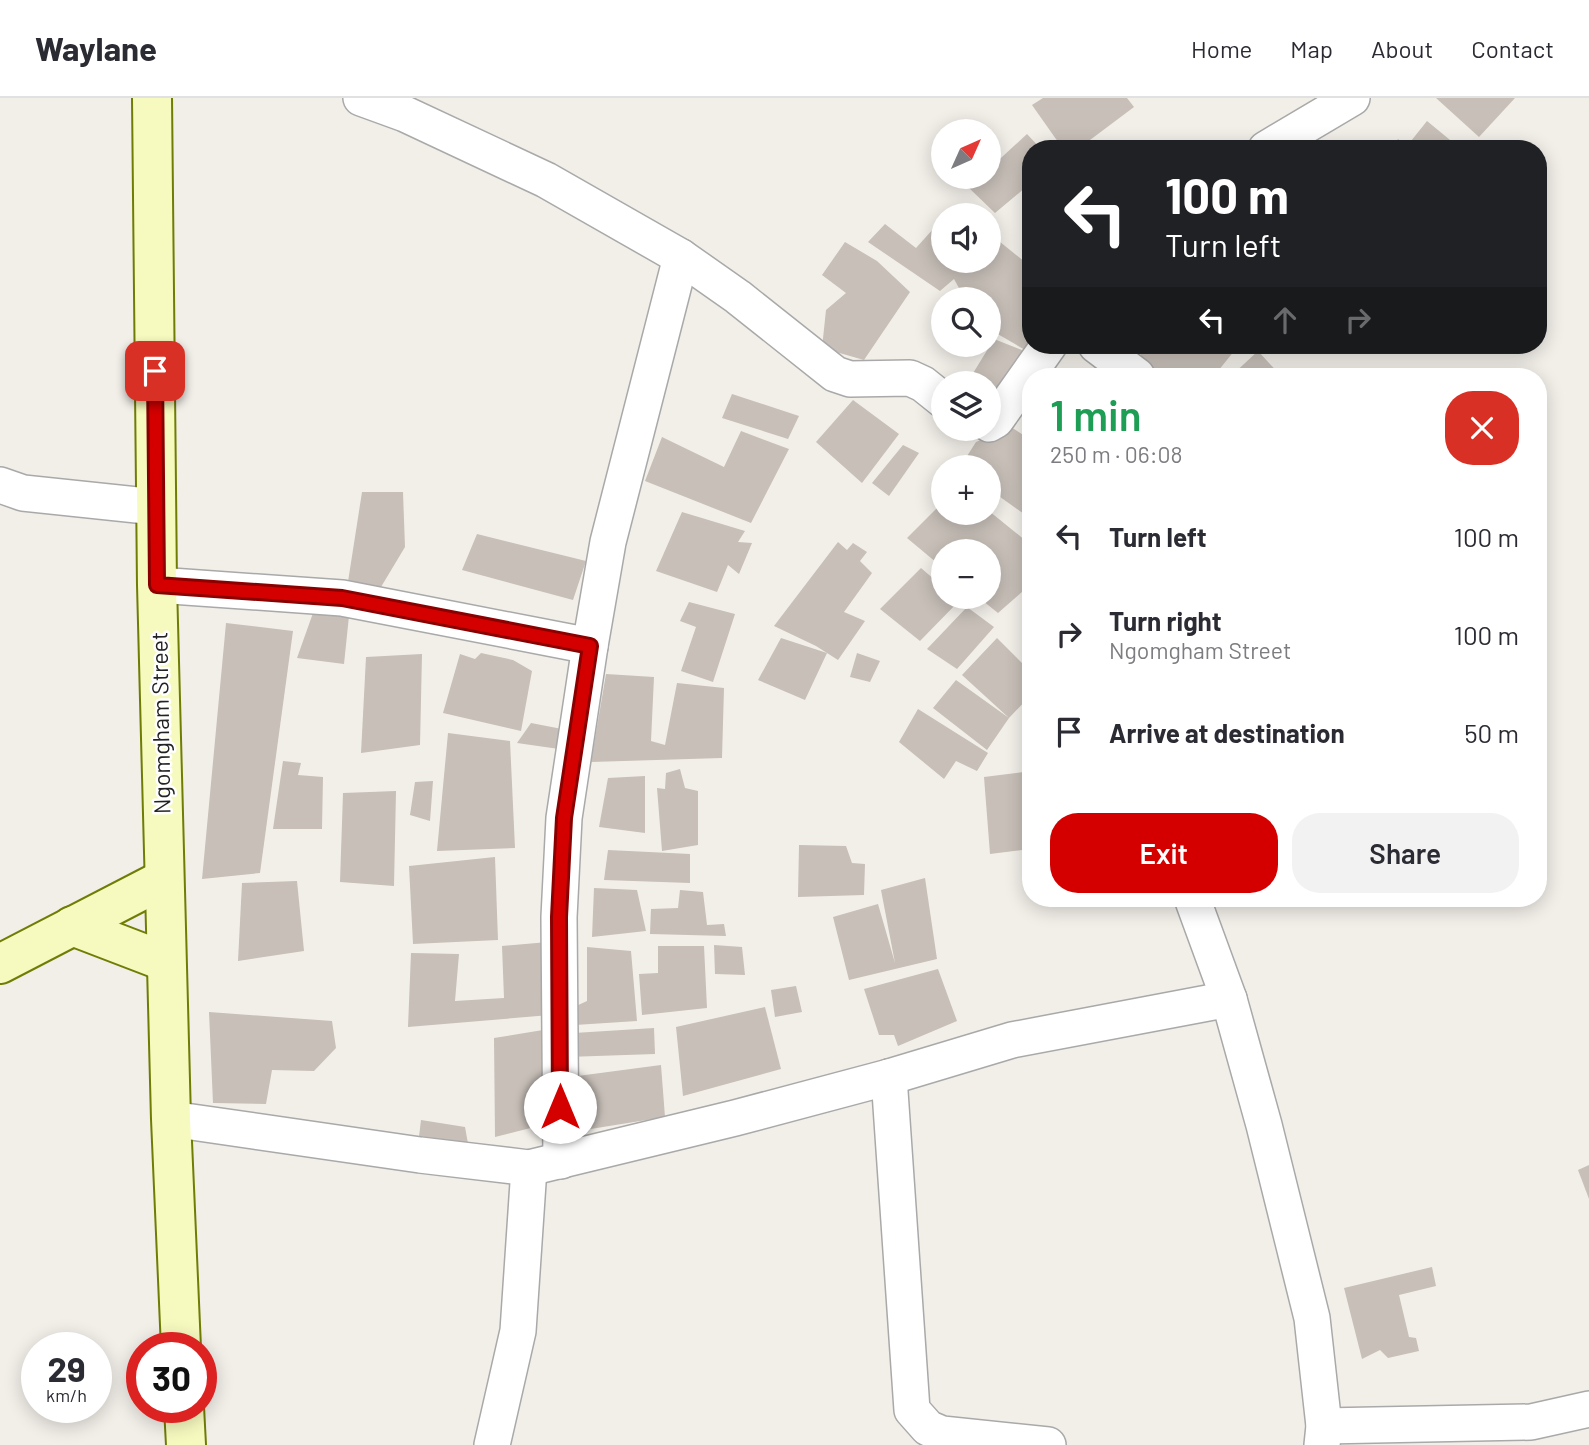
<!DOCTYPE html>
<html lang="en">
<head>
<meta charset="utf-8">
<style>
	:root { --surface:#fff; --page:#f2f2f3; --text:#2b2b33; --muted:#7c7c81; --line:#e1e1e2; --accent:#d40000 }
	body { margin:0; font-family:Barlow,sans-serif; background:var(--page); color:var(--text); height:100vh; display:flex; flex-direction:column; font-size:26px; white-space:nowrap }
	* { box-sizing:border-box; margin:0 }
	p { font-size:23px; color:var(--muted) }
	.icon { flex:none; width:38px; height:38px; fill:none; stroke:currentColor; stroke-width:2; stroke-linecap:round; stroke-linejoin:round }
	.map { position:relative; flex:1; overflow:hidden }
	.panel { position:absolute; left:1022px; top:270px; width:525px; height:539px; display:flex; flex-direction:column; background:var(--surface); border-radius:28px; box-shadow:0 4px 18px #0003 }
	.panel>* { flex:none }
	.top-card { position:absolute; left:1022px; top:42px; width:525px; height:214px; border-radius:28px; box-shadow:0 4px 18px #0003; background:#202124; color:#fff; overflow:hidden }
	.needle { width:46px; rotate:45deg }
	.buttons { position:absolute; left:931px; top:21px; display:grid; gap:14px }
	.buttons a { display:grid; place-items:center; width:70px; height:70px; border-radius:50%; background:var(--surface); box-shadow:0 4px 18px #0003; font-size:35px }
	.speed { position:absolute; left:21px; top:1234px; display:flex; gap:14px; font-size:35px; font-weight:700; text-align:center }
	.speed>* { display:grid; place-content:center; width:91px; height:91px; border-radius:50%; background:var(--surface); box-shadow:0 4px 18px #0003; line-height:1 }
	.speed small { font-size:18px; font-weight:400 }
	.speed .limit { border:10px solid #d22; background:#fff; color:#111 }
	.pin { position:absolute; display:grid; place-items:center; width:60px; height:60px; color:#fff; margin:-30px; border-radius:14px; box-shadow:0 4px 10px #0006 }
	.me { position:absolute; width:77px; margin:-38px; rotate:0deg; stroke-linejoin:round; filter:drop-shadow(0 0 5px #0008) }
	.turn { display:flex; align-items:center; gap:24px; height:147px; padding:0 28px; font-size:32px }
	.turn .icon { width:91px; height:91px; stroke-width:2.5 }
	.turn b { display:block; font-size:49px; line-height:60px }
	.lanes { display:flex; align-items:center; height:66px; padding:0 28px; background:#0003; justify-content:center; gap:35px; direction:ltr }
	.lanes .off { opacity:.35 }
	.round { display:grid; place-items:center; flex:none; width:74px; height:74px; border-radius:28px; background:var(--page) }
	.headline { display:flex; align-items:center; justify-content:space-between; height:119px; padding:0 28px }
	h1 { font-size:42px; font-weight:600; line-height:52px; color:#1e9e55 }
	.primary-button { display:flex; gap:14px; margin-top:auto; padding:14px 28px }
	.primary-button a { flex:1; height:80px; border-radius:28px; background:var(--accent); color:#fff; font-size:28px; font-weight:600; line-height:80px; text-align:center }
	.primary-button a+a { background:var(--page); color:var(--text) }
	ul { padding:0; list-style:none }
	li { display:flex; align-items:center; gap:21px; height:98px; padding:0 28px }
	li div { flex:1 }
	li b { display:block; font-size:26px }
	li em { font-style:normal }
	header { display:flex; align-items:center; gap:42px; box-sizing:border-box; height:98px; padding:0 35px; background:var(--surface); border-bottom:2px solid var(--line) }
	header strong { font-size:33px }
	nav { display:flex; gap:38px; margin-inline-start:auto; font-size:24px }
	.map>svg:first-child { display:block }
</style>
</head>
<body>
<header>
<strong>Waylane</strong>
<nav><a>Home</a><a>Map</a><a>About</a><a>Contact</a></nav>
</header>
<div class="map">
<svg width="1589" height="1347" viewBox="0 0 1589 1347">
	<rect width="100%" height="100%" fill="#f2efe9"/>
	<g fill="#c7bfb8">
		<polygon points="1043,0 1127,0 1134,9 1078,51 1063,51 1032,7"/>
		<polygon points="1436,0 1515,0 1479,39"/>
		<polygon points="1427,23 1461,51 1390,51 1398,41 1407,48"/>
		<polygon points="1027,36 1041,51 1031,51 1031,85 995,115 969,90 981,79 989,79 989,71"/>
		<polygon points="955,107 967,117 946,117"/>
		<polygon points="943,120 943,163 989,163 989,135 1031,169 1032,256 989,231 989,201 965,201 954,181 940,193 868,144 885,126 916,150"/>
		<polygon points="845,144 877,163 910,194 864,262 822,250 826,212 846,195 822,177"/>
		<polygon points="994,241 1032,256 989,309 989,285 967,285"/>
		<polygon points="1147,247 1239,247 1214,278 1155,278 1136,263"/>
		<polygon points="1258,253 1281,278 1231,278"/>
		<polygon points="732,296 799,318 788,341 722,320"/>
		<polygon points="853,302 899,336 862,385 816,344"/>
		<polygon points="1011,329 1031,342 1031,421 989,391 989,369 960,369 976,344"/>
		<polygon points="741,333 789,351 751,425 645,383 662,339 724,369"/>
		<polygon points="903,347 919,355 889,398 872,385"/>
		<polygon points="362,394 403,394 405,449 378,494 347,490"/>
		<polygon points="943,404 943,415 989,415 989,413 1031,447 1031,486 998,515 978,499 989,499 989,453 943,453 943,470 907,440"/>
		<polygon points="682,414 745,433 738,444 752,445 739,476 728,467 717,494 656,473"/>
		<polygon points="477,436 586,463 573,502 462,472"/>
		<polygon points="838,444 847,452 853,445 867,454 860,463 872,475 844,514 865,523 838,562 816,548 774,528"/>
		<polygon points="921,470 943,489 943,499 955,499 959,503 920,543 880,511"/>
		<polygon points="689,504 735,516 713,584 681,573 696,529 680,523"/>
		<polygon points="967,509 994,529 957,571 927,551"/>
		<polygon points="313,515 349,518 344,566 297,560"/>
		<polygon points="226,525 293,533 260,775 202,781"/>
		<polygon points="781,540 827,555 805,602 758,582"/>
		<polygon points="997,540 1031,574 1031,597 1009,620 987,652 933,610 956,582 1009,620 962,577"/>
		<polygon points="481,555 513,562 532,573 521,633 443,615 460,556 475,561"/>
		<polygon points="857,555 880,563 870,584 850,579"/>
		<polygon points="422,556 420,647 361,655 366,559"/>
		<polygon points="606,576 654,579 651,643 665,647 677,585 724,590 722,660 591,664"/>
		<polygon points="918,611 988,655 977,673 956,663 944,681 899,644"/>
		<polygon points="531,625 562,631 559,651 517,645"/>
		<polygon points="448,635 510,643 515,750 437,753"/>
		<polygon points="283,663 301,665 298,677 323,679 322,731 273,731"/>
		<polygon points="680,671 685,690 698,693 698,747 662,753 657,690 665,691 666,675"/>
		<polygon points="1031,673 1031,751 990,756 984,679"/>
		<polygon points="645,678 645,735 599,729 608,680"/>
		<polygon points="433,683 430,723 410,717 415,684"/>
		<polygon points="396,693 394,788 340,784 343,695"/>
		<polygon points="799,747 846,748 852,765 865,766 864,797 798,799"/>
		<polygon points="608,752 690,756 690,785 604,782"/>
		<polygon points="495,759 498,842 413,846 409,768"/>
		<polygon points="925,780 937,861 849,882 833,819 878,806 895,865 881,792"/>
		<polygon points="297,783 304,853 238,863 242,785"/>
		<polygon points="594,790 637,792 646,833 592,839"/>
		<polygon points="680,792 703,794 707,827 724,826 726,838 650,836 651,811 678,810"/>
		<polygon points="548,844 550,917 408,929 411,855 459,856 455,903 504,900 502,848"/>
		<polygon points="714,847 742,849 745,877 715,876"/>
		<polygon points="658,848 704,848 707,910 642,917 639,876 658,875"/>
		<polygon points="587,849 631,853 637,923 575,927 574,909 587,903"/>
		<polygon points="938,871 957,923 898,948 894,937 879,937 864,891"/>
		<polygon points="796,888 802,914 775,919 771,892"/>
		<polygon points="765,909 781,971 683,998 676,929"/>
		<polygon points="209,914 332,923 336,950 314,973 272,972 266,1006 213,1005"/>
		<polygon points="654,930 655,956 567,959 574,935"/>
		<polygon points="543,932 550,1025 495,1039 494,940"/>
		<polygon points="661,967 665,1019 572,1034 570,979"/>
		<polygon points="421,1022 465,1029 469,1051 418,1047"/>
		<polygon points="1589,1067 1589,1101 1578,1072"/>
		<polygon points="1432,1169 1436,1188 1399,1197 1409,1239 1416,1240 1419,1253 1388,1260 1380,1252 1362,1261 1344,1190"/>
	</g>
	<g fill="none" stroke-linecap="round" stroke-linejoin="round">
		<defs>
			<g id="street">
				<polyline points="361,0 405,16 546,82 681,159 738,199 835,276 850,281 910,280 923,286 943,302"/>
				<polyline points="1266,51 1352,0"/>
				<polyline points="1096,247 1137,278"/>
				<polyline points="989,326 996,322 1049,247"/>
				<polyline points="0,387 23,395 156,409"/>
				<polyline points="157,487 342,500 590,548"/>
				<polyline points="1192,800 1229,901 1264,1027 1312,1220 1324,1328 1322,1347"/>
				<polyline points="889,979 912,1312 928,1330 942,1336 1048,1347"/>
				<polyline points="171,1021 420,1057 529,1070 735,1020 889,979 1012,942 1229,901"/>
				<polyline points="561,1063 559,819 564,720 590,548 608,444 681,159"/>
				<polyline points="1324,1328 1531,1324 1589,1311"/>
				<polyline points="492,1347 518,1233 529,1070"/>
			</g>
			<g id="secondary">
				<polyline points="152,0 157,487 171,1021 181,1250"/>
				<polyline points="72,828 166,864"/>
				<polyline points="0,866 164,781"/>
				<polyline points="184,1309 186,1347"/>
			</g>
		</defs>
		<use href="#street" stroke="#a9a9a9" stroke-width="38"/>
		<use href="#secondary" stroke="#707d05" stroke-width="42"/>
		<use href="#street" stroke="#fff" stroke-width="35"/>
		<use href="#secondary" stroke="#f7fabf" stroke-width="38"/>
	</g>
	<g fill="none" stroke-linecap="round" stroke-linejoin="round">
		<defs>
			<polyline id="route" points="155,273 157,487 342,500 590,548 564,720 559,819 560,1009"/>
		</defs>
		<use href="#route" stroke="#8a0000" stroke-width="18"/>
		<use href="#route" stroke="#d40000" stroke-width="12"/>
	</g>
	<g text-anchor="middle" dominant-baseline="central" stroke-width="5" stroke-linejoin="round" paint-order="stroke">
		<g font-size="23" fill="#222" stroke="#fff">
			<text transform="translate(160 625) rotate(-91)">Ngomgham Street</text>
		</g>
	</g>
</svg>
<div class="buttons">
<a><svg class="needle" viewBox="-14 -14 28 28"><path d="M0-13l5 13h-10z" fill="#e53935"/><path d="M0 13l5-13h-10z" fill="#7c7c81"/></svg></a>
<a><svg class="icon" aria-label="sound" viewBox="0 0 24 24"><path d="M4 9h4l5-4v14l-5-4H4zM17 9q2 3 0 6"/></svg></a>
<a><svg class="icon" aria-label="search" viewBox="0 0 24 24"><circle cx="10" cy="10" r="6"/><path d="M15 15l6 6"/></svg></a>
<a><svg class="icon" aria-label="layers" viewBox="0 0 24 24"><path d="M12 4l9 5-9 5-9-5zM3 14l9 5 9-5"/></svg></a>
<a>+</a>
<a>−</a>
</div>
<div class="speed"><div>29<small>km/h</small></div><div class="limit">30</div></div>
<div class="pin" style="left:155px;top:273px;background:#d93025"><svg class="icon" aria-label="arrive" viewBox="0 0 24 24"><path d="M6 21V4h12l-3 4 3 4H6"/></svg></div>
<svg class="me" style="left:560px;top:1009px" viewBox="-20 -20 40 40"><circle r="19" fill="#fff"/><path d="M0-13L10 11 0 6-10 11z" fill="#d40000"/></svg>
<div class="top-card">
<div class="turn"><svg class="icon" aria-label="left" viewBox="0 0 24 24"><path d="M17 20v-9H6M10 6l-5 5 5 5"/></svg><div><b>100 m</b>Turn left</div></div>
<div class="lanes"><svg class="icon" aria-label="left" viewBox="0 0 24 24"><path d="M17 20v-9H6M10 6l-5 5 5 5"/></svg><svg class="icon off" aria-label="ahead" viewBox="0 0 24 24"><path d="M12 20V5M6 11l6-6 6 6"/></svg><svg class="icon off" aria-label="right" viewBox="0 0 24 24"><path d="M7 20v-9h11M14 6l5 5-5 5"/></svg></div>
</div>
<section class="panel">
<div class="headline"><div><h1>1 min</h1><p>250 m · 06:08</p></div><a class="round" style="background:#d93025;color:#fff"><svg class="icon" aria-label="close" viewBox="0 0 24 24"><path d="M6 6l12 12M18 6L6 18"/></svg></a></div>
<ul>
<li><svg class="icon" aria-label="left" viewBox="0 0 24 24"><path d="M17 20v-9H6M10 6l-5 5 5 5"/></svg><div><b>Turn left</b></div><em>100 m</em></li>
<li><svg class="icon" aria-label="right" viewBox="0 0 24 24"><path d="M7 20v-9h11M14 6l5 5-5 5"/></svg><div><b>Turn right</b><p>Ngomgham Street</p></div><em>100 m</em></li>
<li><svg class="icon" aria-label="arrive" viewBox="0 0 24 24"><path d="M6 21V4h12l-3 4 3 4H6"/></svg><div><b>Arrive at destination</b></div><em>50 m</em></li>
</ul>
<div class="primary-button"><a>Exit</a><a>Share</a></div>
</section>
</div>
</body>
</html>
